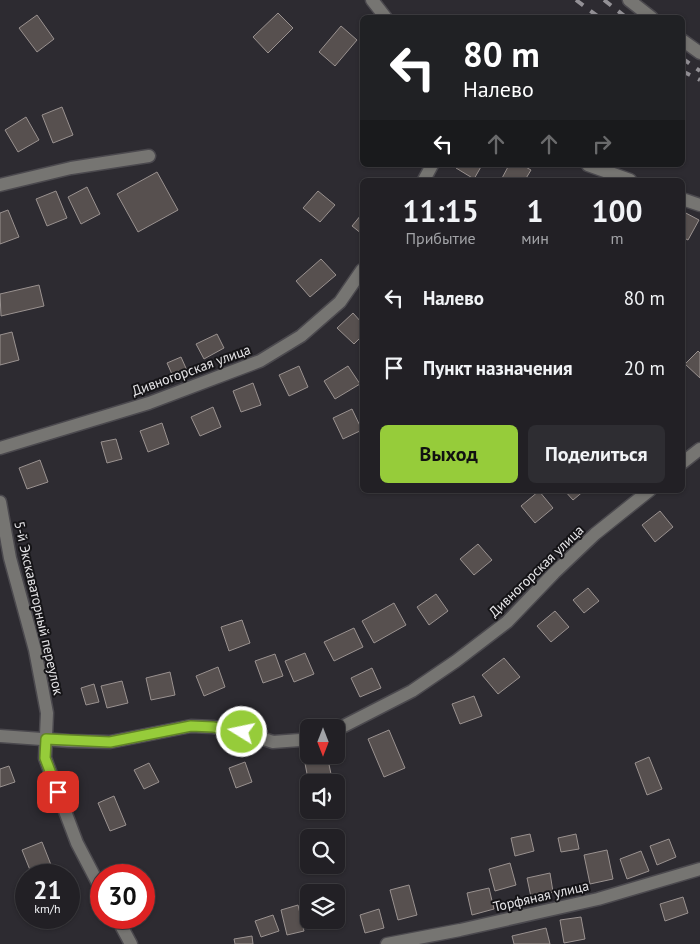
<!DOCTYPE html>
<html lang="ru">
<head>
<meta charset="utf-8">
<style>
	:root { --surface:#222025; --page:#2e2d32; --text:#f1f3f6; --muted:#a2a3a7; --line:#3f3e42; --accent:#96cc3a }
	body { margin:0; font-family:"PT Sans",sans-serif; background:var(--page); color:var(--text); height:100vh; display:flex; flex-direction:column; font-size:19px; white-space:nowrap }
	* { box-sizing:border-box; margin:0 }
	p { font-size:16px; color:var(--muted) }
	.icon { flex:none; width:28px; height:28px; fill:none; stroke:currentColor; stroke-width:2; stroke-linecap:round; stroke-linejoin:round }
	.map { position:relative; flex:1; overflow:hidden }
	.side { position:absolute; left:360px; top:178px; width:325px; height:315px; display:flex; flex-direction:column; background:var(--surface); border-radius:8px; box-shadow:0 1px 4px #0004,0 0 0 1px var(--line) }
	.side>* { flex:none }
	.top-card { position:absolute; left:360px; top:15px; width:325px; height:152px; border-radius:8px; box-shadow:0 1px 4px #0004,0 0 0 1px var(--line); background:#202124; color:#fff; overflow:hidden }
	.needle { width:32px; rotate:180deg }
	.buttons { position:absolute; left:300px; top:719px; display:grid; gap:10px }
	.buttons a { display:grid; place-items:center; width:45px; height:45px; border-radius:8px; background:var(--surface); box-shadow:0 1px 4px #0004,0 0 0 1px var(--line); font-size:25px }
	.speed { position:absolute; left:15px; top:864px; display:flex; gap:10px; font-size:25px; font-weight:700; text-align:center }
	.speed>* { display:grid; place-content:center; width:65px; height:65px; border-radius:50%; background:var(--surface); box-shadow:0 1px 4px #0004,0 0 0 1px var(--line); line-height:1 }
	.speed small { font-size:12px; font-weight:400 }
	.speed .limit { border:8px solid #d22; background:#fff; color:#111 }
	.pin { position:absolute; display:grid; place-items:center; width:42px; height:42px; color:#fff; margin:-21px; border-radius:10px; box-shadow:0 2px 8px #0006 }
	.me { position:absolute; width:55px; margin:-28px; rotate:280deg; stroke-linejoin:round; filter:drop-shadow(0 0 4px #0008) }
	.turn { display:flex; align-items:center; gap:18px; height:105px; padding:0 20px; font-size:22px }
	.turn .icon { width:65px; height:65px; stroke-width:2.5 }
	.turn b { display:block; font-size:35px; line-height:42px }
	.lanes { display:flex; align-items:center; height:48px; padding:0 20px; background:#0003; justify-content:center; gap:25px; direction:ltr }
	.lanes .off { opacity:.35 }
	.eta { display:flex; justify-content:space-evenly; align-items:center; height:85px; text-align:center }
	.eta b { font-size:30px; font-weight:800; line-height:35px }
	.primary-button { display:flex; gap:10px; margin-top:auto; padding:10px 20px }
	.primary-button a { flex:1; height:58px; border-radius:8px; background:var(--accent); color:#111; font-size:20px; font-weight:800; line-height:58px; text-align:center }
	.primary-button a+a { background:var(--page); color:var(--text) }
	ul { padding:0; list-style:none }
	li { display:flex; align-items:center; gap:15px; height:70px; padding:0 20px }
	li div { flex:1 }
	li b { display:block; font-size:19px }
	li em { font-style:normal }
	.map>svg:first-child { display:block }
</style>
</head>
<body>
<div class="map">
<svg width="700" height="944" viewBox="0 0 700 944">
	<rect width="100%" height="100%" fill="#2d2b31"/>
	<g fill="#57504f" stroke="#9a9290">
		<polygon points="278,13 293,28 268,53 253,37"/>
		<polygon points="37,15 54,39 37,52 19,28"/>
		<polygon points="341,26 357,40 335,66 319,52"/>
		<polygon points="62,107 73,135 53,143 42,115"/>
		<polygon points="26,117 39,140 18,152 5,130"/>
		<polygon points="458,165 482,165 474,179 456,168"/>
		<polygon points="509,165 522,165 531,170 525,180 501,180"/>
		<polygon points="157,172 178,210 138,232 117,194"/>
		<polygon points="87,187 100,214 81,224 68,197"/>
		<polygon points="56,191 67,218 47,226 36,199"/>
		<polygon points="318,191 335,205 320,222 303,208"/>
		<polygon points="8,210 19,237 0,244 0,213"/>
		<polygon points="682,211 699,220 688,240 682,237"/>
		<polygon points="361,215 362,217 362,234 352,226"/>
		<polygon points="321,259 336,275 310,297 296,281"/>
		<polygon points="39,285 44,306 1,316 0,294"/>
		<polygon points="353,313 362,323 362,336 354,344 337,328"/>
		<polygon points="12,332 19,360 0,365 0,335"/>
		<polygon points="217,334 224,348 204,359 196,344"/>
		<polygon points="698,351 700,353 700,378 685,364"/>
		<polygon points="181,357 189,375 175,381 167,363"/>
		<polygon points="299,366 308,387 289,396 279,375"/>
		<polygon points="348,366 360,384 335,399 324,381"/>
		<polygon points="253,383 261,405 241,412 233,391"/>
		<polygon points="213,407 221,427 200,436 191,417"/>
		<polygon points="352,409 362,430 343,439 333,418"/>
		<polygon points="162,423 169,444 148,452 140,431"/>
		<polygon points="116,439 122,459 107,463 101,442"/>
		<polygon points="40,460 48,482 27,489 19,468"/>
		<polygon points="564,490 585,490 573,500"/>
		<polygon points="539,491 553,508 535,523 521,506"/>
		<polygon points="660,511 673,527 655,542 642,525"/>
		<polygon points="478,544 492,560 474,575 460,559"/>
		<polygon points="588,588 599,601 584,613 573,600"/>
		<polygon points="436,594 448,611 429,625 417,607"/>
		<polygon points="394,603 406,625 374,643 362,621"/>
		<polygon points="555,611 569,627 551,642 537,626"/>
		<polygon points="242,620 250,643 229,651 221,627"/>
		<polygon points="354,628 363,647 334,661 324,642"/>
		<polygon points="305,653 314,674 294,682 285,661"/>
		<polygon points="275,654 283,676 263,683 255,661"/>
		<polygon points="504,658 520,677 498,694 482,675"/>
		<polygon points="218,667 225,687 204,696 196,676"/>
		<polygon points="372,668 381,688 360,697 351,678"/>
		<polygon points="170,672 175,695 151,700 146,678"/>
		<polygon points="122,681 128,703 107,708 101,686"/>
		<polygon points="94,684 99,702 86,705 81,688"/>
		<polygon points="474,696 482,716 460,724 452,704"/>
		<polygon points="389,730 405,768 384,777 368,739"/>
		<polygon points="318,755 327,755 331,774 308,779 304,758"/>
		<polygon points="649,757 662,789 647,795 635,763"/>
		<polygon points="245,762 252,782 236,788 229,768"/>
		<polygon points="149,763 159,782 144,789 134,770"/>
		<polygon points="9,766 15,782 0,787 0,769"/>
		<polygon points="114,796 126,825 110,831 98,803"/>
		<polygon points="530,834 534,851 515,856 511,838"/>
		<polygon points="576,834 579,849 561,852 558,838"/>
		<polygon points="669,839 676,857 657,865 650,846"/>
		<polygon points="42,842 53,870 40,875 32,875 22,850"/>
		<polygon points="607,850 613,879 590,884 584,855"/>
		<polygon points="641,851 649,871 627,879 620,859"/>
		<polygon points="510,863 516,885 495,891 489,869"/>
		<polygon points="550,873 553,892 531,897 527,878"/>
		<polygon points="409,885 417,915 398,920 390,890"/>
		<polygon points="489,888 494,909 472,915 467,893"/>
		<polygon points="683,897 688,913 665,921 660,904"/>
		<polygon points="298,905 304,931 287,935 281,910"/>
		<polygon points="379,909 384,928 365,933 360,915"/>
		<polygon points="273,915 279,931 261,937 255,921"/>
		<polygon points="581,917 585,939 564,943 560,920"/>
		<polygon points="546,928 550,944 514,944 512,936"/>
		<polygon points="252,936 253,944 235,944 234,939"/>
	</g>
	<g fill="none" stroke-linecap="round" stroke-linejoin="round">
		<defs>
			<g id="minor">
				<polyline points="372,0 386,18"/>
				<polyline points="629,0 652,18"/>
				<polyline points="682,40 700,53"/>
				<polyline points="588,165 630,180"/>
				<polyline points="424,180 432,165"/>
				<polyline points="0,185 71,168 149,156"/>
				<polyline points="682,199 700,205"/>
				<polyline points="0,448 149,403 260,361 301,336 340,302 362,270"/>
				<polyline points="682,463 700,449"/>
				<polyline points="0,502 10,558 35,650 47,713 45,758 77,843 101,889"/>
				<polyline points="336,730 412,691 456,661 507,622 554,573 595,534 650,490"/>
				<polyline points="0,736 69,741 110,742 191,726 213,727 242,732 273,742 300,740 309,738"/>
				<polyline points="117,918 131,944"/>
				<polyline points="387,944 460,930 598,899 700,869"/>
			</g>
		</defs>
		<use href="#minor" stroke="#4b494e" stroke-width="15"/>
		<use href="#minor" stroke="#767572" stroke-width="12"/>
		<g stroke="#939196" stroke-width="4" stroke-dasharray="9 9" stroke-linecap="butt">
			<polyline points="576,0 600,18"/>
			<polyline points="604,0 627,18"/>
			<polyline points="682,58 700,71"/>
			<polyline points="682,71 700,80"/>
		</g>
	</g>
	<g fill="none" stroke-linecap="round" stroke-linejoin="round">
		<defs>
			<polyline id="route" points="58,792 45,758 46,739 110,742 191,726 213,727 242,732"/>
		</defs>
		<use href="#route" stroke="#628526" stroke-width="12"/>
		<use href="#route" stroke="#96cc3a" stroke-width="9"/>
	</g>
	<g text-anchor="middle" dominant-baseline="central" stroke-width="4" stroke-linejoin="round" paint-order="stroke">
		<g font-size="14" fill="#e6e5e8" stroke="#151417">
			<text transform="translate(191 370) rotate(-20)">Дивногорская улица</text>
			<text transform="translate(536 571) rotate(-44)">Дивногорская улица</text>
			<text transform="translate(39 608) rotate(77)">5-й Экскаваторный переулок</text>
			<text transform="translate(541 896) rotate(-13)">Торфяная улица</text>
		</g>
	</g>
</svg>
<div class="buttons">
<a><svg class="needle" viewBox="-14 -14 28 28"><path d="M0-13l5 13h-10z" fill="#e53935"/><path d="M0 13l5-13h-10z" fill="#a2a3a7"/></svg></a>
<a><svg class="icon" aria-label="sound" viewBox="0 0 24 24"><path d="M4 9h4l5-4v14l-5-4H4zM17 9q2 3 0 6"/></svg></a>
<a><svg class="icon" aria-label="search" viewBox="0 0 24 24"><circle cx="10" cy="10" r="6"/><path d="M15 15l6 6"/></svg></a>
<a><svg class="icon" aria-label="layers" viewBox="0 0 24 24"><path d="M12 4l9 5-9 5-9-5zM3 14l9 5 9-5"/></svg></a>
</div>
<div class="speed"><div>21<small>km/h</small></div><div class="limit">30</div></div>
<div class="pin" style="left:58px;top:792px;background:#d93025"><svg class="icon" aria-label="arrive" viewBox="0 0 24 24"><path d="M6 21V4h12l-3 4 3 4H6"/></svg></div>
<svg class="me" style="left:242px;top:732px" viewBox="-20 -20 40 40"><circle r="17" fill="#96cc3a" stroke="#fff" stroke-width="3"/><path d="M0-11L8 9 0 5-8 9z" fill="#fff"/></svg>
<div class="top-card">
<div class="turn"><svg class="icon" aria-label="left" viewBox="0 0 24 24"><path d="M17 20v-9H6M10 6l-5 5 5 5"/></svg><div><b>80 m</b>Налево</div></div>
<div class="lanes"><svg class="icon" aria-label="left" viewBox="0 0 24 24"><path d="M17 20v-9H6M10 6l-5 5 5 5"/></svg><svg class="icon off" aria-label="ahead" viewBox="0 0 24 24"><path d="M12 20V5M6 11l6-6 6 6"/></svg><svg class="icon off" aria-label="ahead" viewBox="0 0 24 24"><path d="M12 20V5M6 11l6-6 6 6"/></svg><svg class="icon off" aria-label="right" viewBox="0 0 24 24"><path d="M7 20v-9h11M14 6l5 5-5 5"/></svg></div>
</div>
<section class="side">
<div class="eta">
<div><b>11:15</b><p>Прибытие</p></div>
<div><b>1</b><p>мин</p></div>
<div><b>100</b><p>m</p></div>
</div>
<ul>
<li><svg class="icon" aria-label="left" viewBox="0 0 24 24"><path d="M17 20v-9H6M10 6l-5 5 5 5"/></svg><div><b>Налево</b></div><em>80 m</em></li>
<li><svg class="icon" aria-label="arrive" viewBox="0 0 24 24"><path d="M6 21V4h12l-3 4 3 4H6"/></svg><div><b>Пункт назначения</b></div><em>20 m</em></li>
</ul>
<div class="primary-button"><a>Выход</a><a>Поделиться</a></div>
</section>
</div>
</body>
</html>
